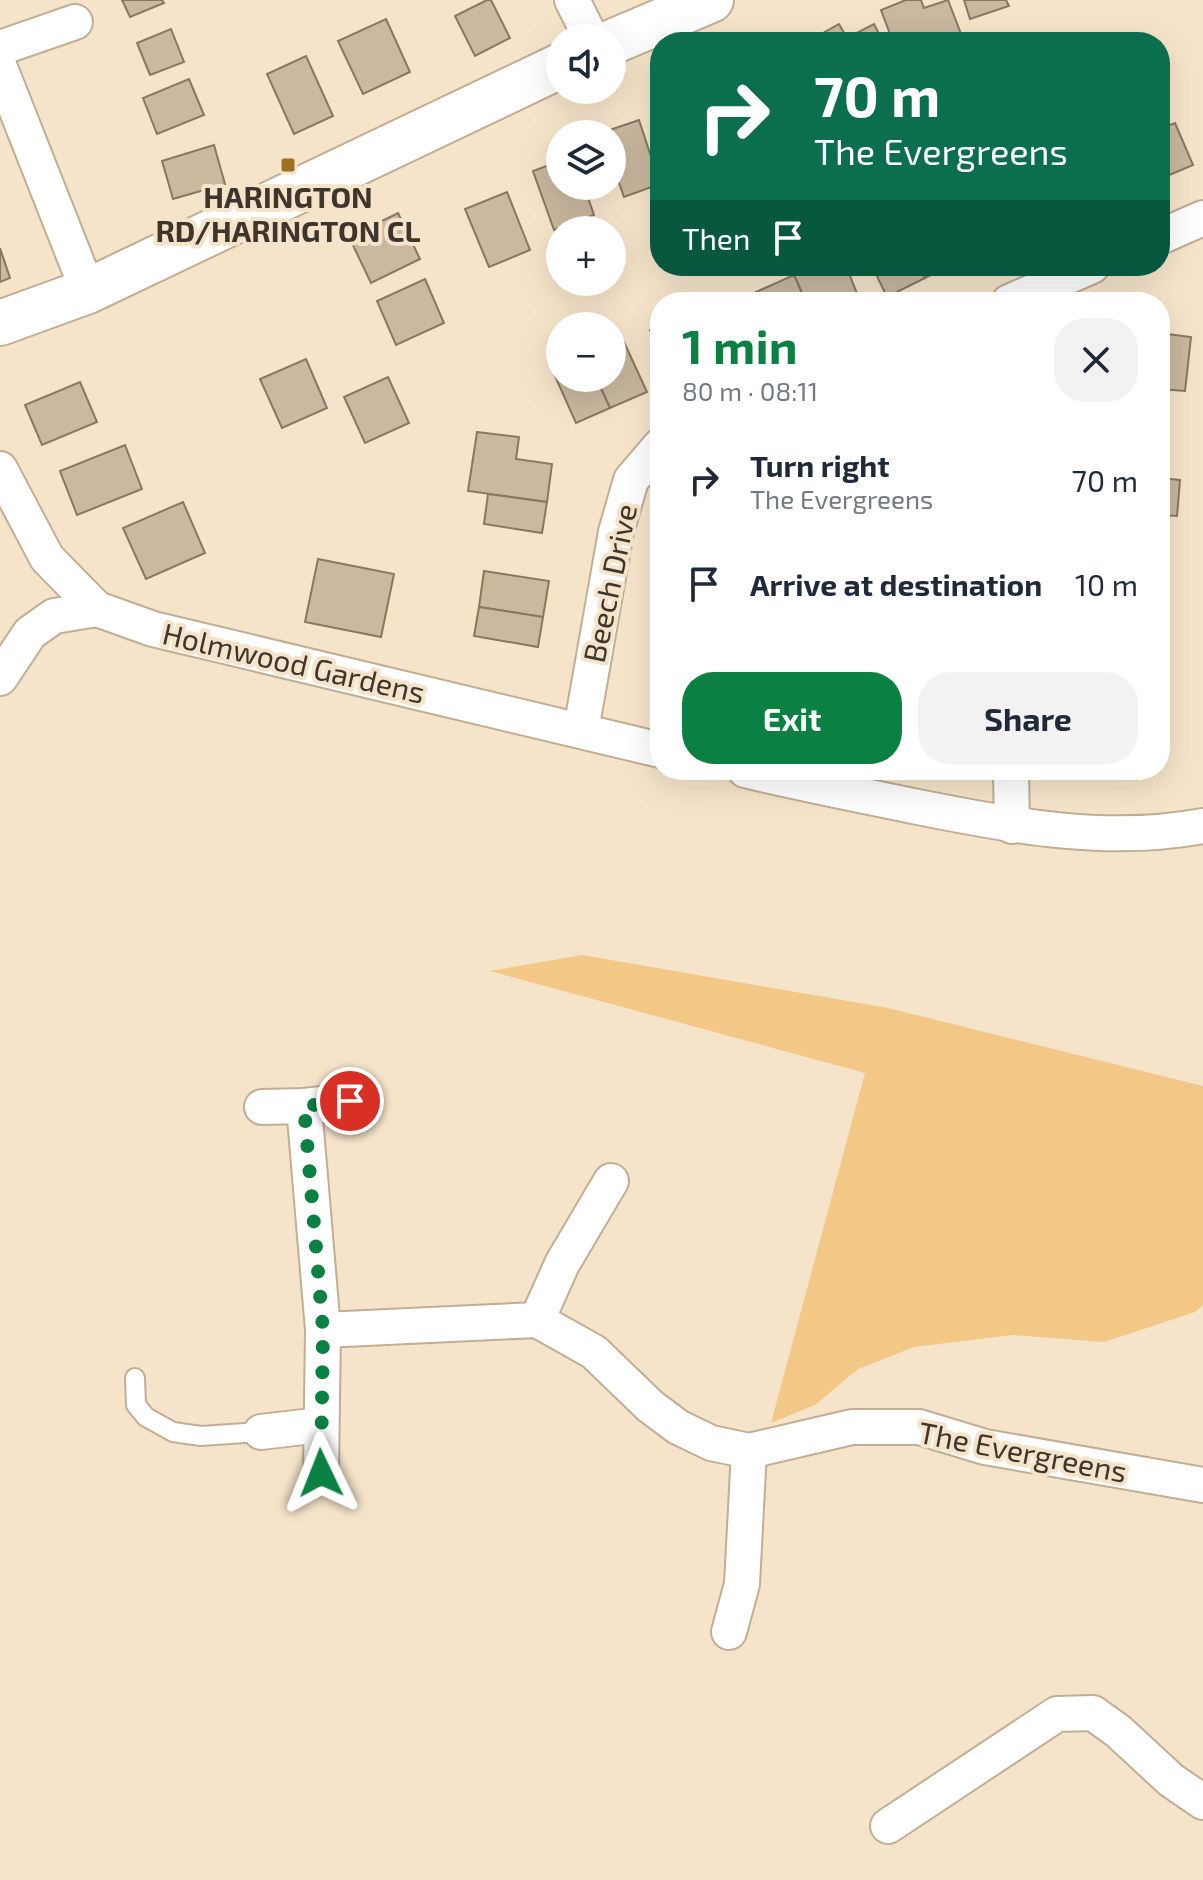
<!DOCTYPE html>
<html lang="en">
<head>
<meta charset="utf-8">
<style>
	:root { --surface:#fff; --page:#f2f2f3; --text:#1f2937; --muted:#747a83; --accent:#0b8043 }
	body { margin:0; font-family:"Exo 2",sans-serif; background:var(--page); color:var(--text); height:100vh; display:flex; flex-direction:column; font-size:30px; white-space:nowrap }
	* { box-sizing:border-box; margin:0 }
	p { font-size:26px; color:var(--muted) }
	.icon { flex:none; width:44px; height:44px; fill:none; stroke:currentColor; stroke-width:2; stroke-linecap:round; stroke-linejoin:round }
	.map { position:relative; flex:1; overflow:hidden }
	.drawer { position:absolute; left:650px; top:292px; width:520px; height:488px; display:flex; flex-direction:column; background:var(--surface); border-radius:32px; box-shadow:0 8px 32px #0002 }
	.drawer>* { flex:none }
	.banner { position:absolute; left:650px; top:32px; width:520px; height:244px; border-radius:32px; box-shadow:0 8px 32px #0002; background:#0b6e4f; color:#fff; overflow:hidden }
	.fabs { position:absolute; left:546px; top:24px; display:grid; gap:16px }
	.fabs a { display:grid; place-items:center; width:80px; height:80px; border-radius:50%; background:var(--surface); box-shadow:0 8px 32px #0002; font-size:40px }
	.pin { position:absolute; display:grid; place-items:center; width:68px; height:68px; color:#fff; margin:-34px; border:4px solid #fff; border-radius:50%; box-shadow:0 2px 8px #0007 }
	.me { position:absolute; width:88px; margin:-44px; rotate:358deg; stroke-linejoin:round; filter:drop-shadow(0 0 6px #0008) }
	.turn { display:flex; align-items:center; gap:28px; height:168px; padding:0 32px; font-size:36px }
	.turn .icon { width:104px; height:104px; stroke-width:2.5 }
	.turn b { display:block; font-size:56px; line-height:68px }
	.then { display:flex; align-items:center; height:76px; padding:0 32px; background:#0003; gap:16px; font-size:30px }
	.round { display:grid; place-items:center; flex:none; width:84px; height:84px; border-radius:32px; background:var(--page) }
	.overview { display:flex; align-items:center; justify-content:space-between; height:136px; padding:0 32px }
	h1 { font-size:48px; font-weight:700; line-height:60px; color:var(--accent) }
	.primary-button { display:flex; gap:16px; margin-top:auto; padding:16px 32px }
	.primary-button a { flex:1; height:92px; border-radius:32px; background:var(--accent); color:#fff; font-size:32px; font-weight:700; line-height:92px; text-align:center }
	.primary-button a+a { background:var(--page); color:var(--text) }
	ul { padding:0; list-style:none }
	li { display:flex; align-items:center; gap:24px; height:104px; padding:0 32px }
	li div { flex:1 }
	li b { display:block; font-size:30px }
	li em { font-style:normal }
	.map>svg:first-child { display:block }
</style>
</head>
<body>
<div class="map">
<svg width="1203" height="1880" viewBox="0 0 1203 1880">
	<rect width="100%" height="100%" fill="#f6e4ca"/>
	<polygon fill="#f3c786" points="582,955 888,1008 1203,1086 1203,1305 1195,1312 1104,1342 1012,1335 914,1347 858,1369 815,1405 771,1423 865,1073 490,971"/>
	<g fill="#cab89f" stroke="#897861" stroke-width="2">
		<polygon points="122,0 162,0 164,3 130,17"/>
		<polygon points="487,0 491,0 510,38 475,56 455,16"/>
		<polygon points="906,0 921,0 924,8 948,0 961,34 940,42 893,42 881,10"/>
		<polygon points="964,0 1006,0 1009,6 970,19"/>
		<polygon points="386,19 410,72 363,94 338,41"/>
		<polygon points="839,24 847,38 874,24 883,42 807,42"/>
		<polygon points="171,29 184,62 150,75 137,43"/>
		<polygon points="306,56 333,116 294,134 267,74"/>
		<polygon points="189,79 204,115 157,134 143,98"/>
		<polygon points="639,120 660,184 624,197 612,163 612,134 601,133"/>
		<polygon points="1175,123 1193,165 1160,179 1160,129"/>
		<polygon points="214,145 225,184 173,199 162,161"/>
		<polygon points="560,161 560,186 584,186 594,215 554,230 533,171"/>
		<polygon points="507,192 530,250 489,267 465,209"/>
		<polygon points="398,213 420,259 371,283 349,237"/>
		<polygon points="0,248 10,278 0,282"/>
		<polygon points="817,266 846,266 860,301 806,302 794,275"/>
		<polygon points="872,266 919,266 925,278 887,297"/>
		<polygon points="919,266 950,266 925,278"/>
		<polygon points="794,275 806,302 761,302 756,292"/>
		<polygon points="425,279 444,323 396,345 377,301"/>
		<polygon points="660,326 660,355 650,330"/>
		<polygon points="1160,333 1191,337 1185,391 1160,389"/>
		<polygon points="624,342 647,392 610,408 596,378 612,378 612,347"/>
		<polygon points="306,359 327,408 282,428 260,379"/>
		<polygon points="560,371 560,378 596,378 610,408 576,423 554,374"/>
		<polygon points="388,377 409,423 365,443 344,397"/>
		<polygon points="80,382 97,422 42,445 25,405"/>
		<polygon points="477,432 519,437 516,459 552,464 547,502 468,491"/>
		<polygon points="125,445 142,489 77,515 60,471"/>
		<polygon points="1160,478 1180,480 1177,516 1160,515"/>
		<polygon points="488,494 547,502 542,533 484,524"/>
		<polygon points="183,502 205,553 146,579 123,528"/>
		<polygon points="318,559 394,574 381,637 305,622"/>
		<polygon points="484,571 549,581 543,617 479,607"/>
		<polygon points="479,607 543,617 538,647 474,636"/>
	</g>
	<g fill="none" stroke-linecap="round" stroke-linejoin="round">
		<defs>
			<polyline id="service" points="135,1378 136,1405 146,1417 173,1432 201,1436 261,1432"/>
			<g id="minor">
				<polyline points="572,0 591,38"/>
				<polyline points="0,48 75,22"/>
				<polyline points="0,68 88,291"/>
				<polyline points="1160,237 1203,218"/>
				<polyline points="1009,302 1092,266"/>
				<polyline points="0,469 47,558 97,609 153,629 660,750"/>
				<polyline points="0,678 30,633 54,616 97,609"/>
				<polyline points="581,730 616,532 631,480 660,446"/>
				<path d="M745 770C803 784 860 795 918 807 1012 826 1108 844 1203 826"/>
				<polyline points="1011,770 1012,826"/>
				<polyline points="304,1106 323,1330 321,1473"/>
				<polyline points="262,1107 304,1106 350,1101"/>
				<polyline points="537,1320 562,1264 611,1181"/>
				<polyline points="323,1330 537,1320 594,1352 650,1406 678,1427 711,1443 749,1451 852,1427 919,1427 985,1447 1203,1485"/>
				<polyline points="261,1432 320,1425"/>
				<polyline points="729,1632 742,1584 749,1451"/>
				<polyline points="888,1826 1057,1714 1093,1713 1118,1731 1171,1780 1203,1802"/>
			</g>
			<g id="tertiary">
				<polyline points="612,42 711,0"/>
				<polyline points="0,323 88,291 560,66"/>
			</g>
		</defs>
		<use href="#service" stroke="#c0ae95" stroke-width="22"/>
		<use href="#minor" stroke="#c0ae95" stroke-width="38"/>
		<use href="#tertiary" stroke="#c0ae95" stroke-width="48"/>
		<use href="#service" stroke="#fff" stroke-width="18"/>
		<use href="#minor" stroke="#fff" stroke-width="34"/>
		<use href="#tertiary" stroke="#fff" stroke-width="44"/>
	</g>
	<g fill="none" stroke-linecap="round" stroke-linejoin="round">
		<polyline stroke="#0b8043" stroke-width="14" stroke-dasharray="0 25.2" points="321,1473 323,1330 304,1106 350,1101"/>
	</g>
	<rect fill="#9d6f20" stroke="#f6e4ca" stroke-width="3" x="280" y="157" width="16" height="16" rx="4"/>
	<g text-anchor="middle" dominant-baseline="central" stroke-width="8" stroke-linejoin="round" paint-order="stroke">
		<g font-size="30" font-weight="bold" fill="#3e362c" stroke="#f6e4ca">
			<text x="288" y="196">HARINGTON<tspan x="288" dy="34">RD/HARINGTON CL</tspan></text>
		</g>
		<g font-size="30" fill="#3e362c" stroke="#f6e4ca">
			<text transform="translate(609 583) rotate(-78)">Beech Drive</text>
			<text transform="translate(294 662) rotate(13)">Holmwood Gardens</text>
			<text transform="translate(1023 1451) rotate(11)">The Evergreens</text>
		</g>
	</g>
</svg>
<div class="fabs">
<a><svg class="icon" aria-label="sound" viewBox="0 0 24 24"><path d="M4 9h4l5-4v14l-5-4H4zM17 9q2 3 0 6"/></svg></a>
<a><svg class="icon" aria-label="layers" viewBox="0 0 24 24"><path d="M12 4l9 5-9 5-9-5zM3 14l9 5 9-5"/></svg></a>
<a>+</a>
<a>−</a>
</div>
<div class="pin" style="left:350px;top:1101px;background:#d93025"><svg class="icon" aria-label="arrive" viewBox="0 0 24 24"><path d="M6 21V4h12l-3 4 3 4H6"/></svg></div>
<svg class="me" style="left:321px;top:1473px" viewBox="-20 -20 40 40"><path d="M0-17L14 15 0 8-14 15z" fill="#0b8043" stroke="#fff" stroke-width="4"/></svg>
<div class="banner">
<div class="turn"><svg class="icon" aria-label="right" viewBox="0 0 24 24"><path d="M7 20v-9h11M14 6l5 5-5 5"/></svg><div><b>70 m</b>The Evergreens</div></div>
<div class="then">Then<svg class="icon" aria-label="arrive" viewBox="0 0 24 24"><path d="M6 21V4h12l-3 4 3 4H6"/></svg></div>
</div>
<section class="drawer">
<div class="overview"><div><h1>1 min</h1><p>80 m · 08:11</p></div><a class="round"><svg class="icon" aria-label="close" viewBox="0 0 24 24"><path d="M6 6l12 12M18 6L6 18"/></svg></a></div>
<ul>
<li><svg class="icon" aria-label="right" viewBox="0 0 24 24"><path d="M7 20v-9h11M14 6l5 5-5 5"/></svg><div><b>Turn right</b><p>The Evergreens</p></div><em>70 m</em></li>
<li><svg class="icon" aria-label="arrive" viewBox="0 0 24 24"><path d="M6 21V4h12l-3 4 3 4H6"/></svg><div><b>Arrive at destination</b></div><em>10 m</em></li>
</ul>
<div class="primary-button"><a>Exit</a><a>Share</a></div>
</section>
</div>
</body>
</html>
